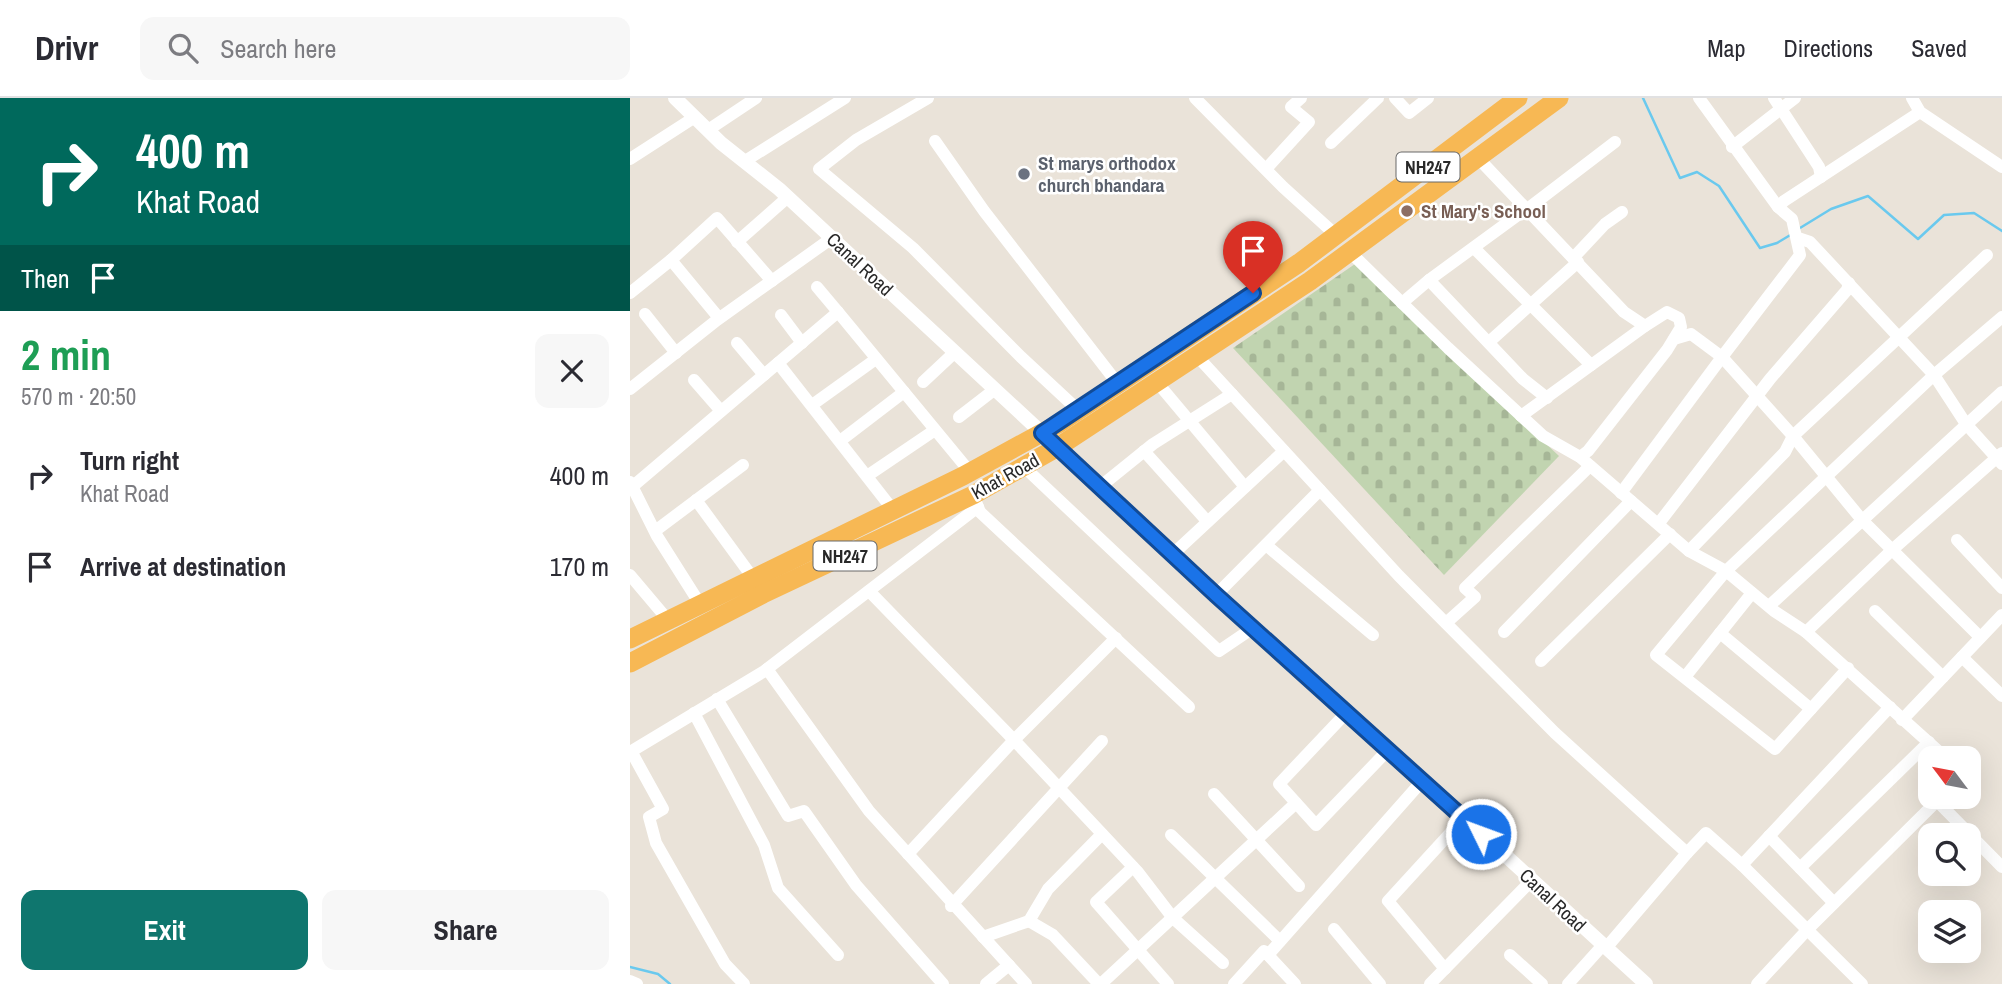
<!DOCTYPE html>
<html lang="en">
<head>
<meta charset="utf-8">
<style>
	:root { --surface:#fff; --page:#f7f7f7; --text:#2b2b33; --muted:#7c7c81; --line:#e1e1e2; --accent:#0f766e }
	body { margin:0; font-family:"Archivo Narrow",sans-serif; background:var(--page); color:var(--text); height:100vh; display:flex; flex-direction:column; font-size:26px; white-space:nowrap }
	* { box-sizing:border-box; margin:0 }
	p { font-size:23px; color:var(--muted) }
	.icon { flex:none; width:38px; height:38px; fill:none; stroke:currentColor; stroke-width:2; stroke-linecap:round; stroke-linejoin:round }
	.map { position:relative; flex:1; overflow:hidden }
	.panel { display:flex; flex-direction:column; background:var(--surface); width:630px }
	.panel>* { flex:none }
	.top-card { background:#00695c; color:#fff; overflow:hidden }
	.needle { width:46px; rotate:302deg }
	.tools { position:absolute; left:1288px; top:648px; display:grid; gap:14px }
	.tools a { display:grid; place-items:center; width:63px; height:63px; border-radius:14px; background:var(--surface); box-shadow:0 7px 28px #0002; font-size:35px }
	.pin { position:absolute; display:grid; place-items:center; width:60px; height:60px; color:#fff; margin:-72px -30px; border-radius:50% 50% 50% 0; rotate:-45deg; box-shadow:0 0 7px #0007 }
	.pin .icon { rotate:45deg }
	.me { position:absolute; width:77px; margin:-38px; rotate:312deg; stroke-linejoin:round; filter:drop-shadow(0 0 5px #0008) }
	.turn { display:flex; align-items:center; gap:24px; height:147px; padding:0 21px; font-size:32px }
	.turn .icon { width:91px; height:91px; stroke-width:2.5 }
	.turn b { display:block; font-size:49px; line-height:60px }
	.then { display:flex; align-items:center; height:66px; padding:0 21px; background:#0003; gap:14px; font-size:26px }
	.round { display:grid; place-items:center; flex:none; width:74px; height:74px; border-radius:14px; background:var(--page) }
	.overview { display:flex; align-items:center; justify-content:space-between; height:119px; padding:0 21px }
	h1 { font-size:42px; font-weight:800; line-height:52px; color:#1e9e55 }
	.cta { display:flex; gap:14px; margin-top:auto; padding:14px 21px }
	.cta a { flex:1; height:80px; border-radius:14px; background:var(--accent); color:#fff; font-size:28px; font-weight:800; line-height:80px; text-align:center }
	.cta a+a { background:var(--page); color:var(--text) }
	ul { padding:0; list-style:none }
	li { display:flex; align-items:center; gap:21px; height:91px; padding:0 21px }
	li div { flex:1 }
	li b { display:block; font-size:26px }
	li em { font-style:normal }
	header { display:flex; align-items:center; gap:42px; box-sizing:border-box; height:98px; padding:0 35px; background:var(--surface); border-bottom:2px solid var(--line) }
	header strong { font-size:33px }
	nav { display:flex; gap:38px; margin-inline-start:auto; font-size:24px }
	.search { width:490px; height:63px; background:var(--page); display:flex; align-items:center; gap:18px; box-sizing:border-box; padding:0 24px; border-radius:14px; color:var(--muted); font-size:26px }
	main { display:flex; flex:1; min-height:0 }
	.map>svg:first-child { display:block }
</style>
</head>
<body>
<header>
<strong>Drivr</strong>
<div class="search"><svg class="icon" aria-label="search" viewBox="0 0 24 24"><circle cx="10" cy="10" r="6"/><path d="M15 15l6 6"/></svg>Search here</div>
<nav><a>Map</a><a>Directions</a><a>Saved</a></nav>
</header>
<main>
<section class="panel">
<div class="top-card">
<div class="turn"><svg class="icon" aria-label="right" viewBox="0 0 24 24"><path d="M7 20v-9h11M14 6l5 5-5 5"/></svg><div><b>400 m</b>Khat Road</div></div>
<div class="then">Then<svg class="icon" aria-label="arrive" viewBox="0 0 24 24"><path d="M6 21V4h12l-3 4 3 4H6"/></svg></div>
</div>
<div class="overview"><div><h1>2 min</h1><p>570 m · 20:50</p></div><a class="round"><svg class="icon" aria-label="close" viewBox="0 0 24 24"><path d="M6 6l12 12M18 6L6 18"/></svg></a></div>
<ul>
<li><svg class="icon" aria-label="right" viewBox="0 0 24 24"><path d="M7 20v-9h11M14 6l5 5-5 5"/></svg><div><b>Turn right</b><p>Khat Road</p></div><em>400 m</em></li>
<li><svg class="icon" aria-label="arrive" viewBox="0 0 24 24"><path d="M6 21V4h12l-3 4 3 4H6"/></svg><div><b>Arrive at destination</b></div><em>170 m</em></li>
</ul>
<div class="cta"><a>Exit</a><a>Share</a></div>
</section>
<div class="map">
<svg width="1372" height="886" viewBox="0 0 1372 886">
	<defs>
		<pattern id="cemetery-stones" width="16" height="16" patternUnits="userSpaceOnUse" patternTransform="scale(1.75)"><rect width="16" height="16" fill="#c1d4b0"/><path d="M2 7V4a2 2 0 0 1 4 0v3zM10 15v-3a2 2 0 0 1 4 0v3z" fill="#a6b697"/></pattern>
	</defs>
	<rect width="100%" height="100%" fill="#eae3d9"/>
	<polygon fill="url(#cemetery-stones)" points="725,166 929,358 814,477 603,250"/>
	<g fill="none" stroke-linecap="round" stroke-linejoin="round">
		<g stroke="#6ac9ee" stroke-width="2.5">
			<polyline points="1013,0 1050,80 1067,74 1089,88 1130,150 1147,145 1162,136"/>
			<polyline points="1170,130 1201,111 1238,98 1288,141 1314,117 1344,115 1372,133"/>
			<polyline points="0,869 28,876 40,886"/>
		</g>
		<g stroke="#fff" stroke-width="12">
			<polyline points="298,0 226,42 189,71 283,150 391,259 448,312"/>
			<polyline points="565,0 653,89 707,138"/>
			<polyline points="765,0 779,15 798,0"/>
			<polyline points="1069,0 1148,109 1162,121 1170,157 1092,259 1163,338 1232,422 1350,539"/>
			<polyline points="1144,0 1189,69 1191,79"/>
			<polyline points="1282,0 1290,14 1372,69"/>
			<polyline points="78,32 126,0"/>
			<polyline points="305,43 354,113 488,286"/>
			<polyline points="701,45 748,0"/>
			<polyline points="1102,49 1165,0"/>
			<polyline points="848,60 994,214 1015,228 891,318"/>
			<polyline points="0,61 65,19"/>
			<polyline points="115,63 215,0"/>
			<polyline points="636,71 679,24 661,9 671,0"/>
			<polyline points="1148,109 1154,103 1290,14"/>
			<polyline points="896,111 799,182 893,281 917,300"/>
			<polyline points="896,112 985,44"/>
			<polyline points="1168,140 1180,144 1304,277 1336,326 1372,366"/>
			<polyline points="107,144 158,99"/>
			<polyline points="844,150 961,267"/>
			<polyline points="720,154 818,250 913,338 950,359 1059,453 1096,473 1144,513 1176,534 1316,660"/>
			<polyline points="944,159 975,126 992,114"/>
			<polyline points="41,162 87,120 142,183"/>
			<polyline points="187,189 208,214"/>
			<polyline points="0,195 41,162 89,220"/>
			<polyline points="772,205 799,182"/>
			<polyline points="15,216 46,255"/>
			<polyline points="151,217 172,245"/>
			<polyline points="859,244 948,164"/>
			<polyline points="107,245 134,277"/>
			<polyline points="567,258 769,478 925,635 1057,755 976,850"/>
			<polyline points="148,265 263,412"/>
			<polyline points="64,282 91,313"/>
			<polyline points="526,283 615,389"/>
			<polyline points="293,284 324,255"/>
			<polyline points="0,291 87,222 202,140"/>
			<polyline points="182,307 246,261"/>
			<polyline points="329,319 364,292"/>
			<polyline points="210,343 274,294"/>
			<polyline points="514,353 577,423"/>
			<polyline points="950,359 958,353 1037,252 1051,229 1049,220 1037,214 1015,228"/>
			<polyline points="393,368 589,553 623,530"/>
			<polyline points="237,378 305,332"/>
			<polyline points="0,384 27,438 70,506"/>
			<polyline points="471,388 523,346 602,296"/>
			<polyline points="2,389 208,214 340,374"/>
			<polyline points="991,395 1092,259 1061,236 1044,241"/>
			<polyline points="66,402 123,480"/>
			<polyline points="346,404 350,414 559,609"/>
			<polyline points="1029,425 1140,281 1217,192 1219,185"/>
			<polyline points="25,433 113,367"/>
			<polyline points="1327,442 1372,490"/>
			<polyline points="636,447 743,537"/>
			<polyline points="1059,453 1155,354 1163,338 1357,157"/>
			<polyline points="543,456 654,353"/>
			<polyline points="0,477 38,522"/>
			<polyline points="239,493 384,642 507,773 543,820 593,865"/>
			<polyline points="1122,495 1090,535 1181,611 1218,570"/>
			<polyline points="586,497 690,392"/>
			<polyline points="1139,508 1372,294"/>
			<polyline points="1245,513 1313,579"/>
			<polyline points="816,525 845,499 835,490 960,368"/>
			<polyline points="874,534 1001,403"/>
			<polyline points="1176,534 1262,452 1372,355"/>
			<polyline points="1332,559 1372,598"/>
			<polyline points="911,563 1040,436"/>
			<polyline points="137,571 239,713 396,886"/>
			<polyline points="1055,579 1090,535"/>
			<polyline points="87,601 158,718 174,713 226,787 313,886"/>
			<polyline points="1181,611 1145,651 1026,557 1096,473 1304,277 1372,219"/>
			<polyline points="717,614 649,686 686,727 759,651"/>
			<polyline points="64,615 134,747 148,790 208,857"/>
			<polyline points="1272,622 1372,517"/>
			<polyline points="1,653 33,711 19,719 26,745 95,866 114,886"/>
			<polyline points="0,654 133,574 348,409"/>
			<polyline points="584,696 669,788"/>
			<polyline points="1307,703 1372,769"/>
			<polyline points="541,737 650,843"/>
			<polyline points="1139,738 1204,805"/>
			<polyline points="1057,755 1076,735 1112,767 1232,886"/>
			<polyline points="278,756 384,642 486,540"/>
			<polyline points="1112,767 1260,609"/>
			<polyline points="503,769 466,804 538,886"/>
			<polyline points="1170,770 1299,644"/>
			<polyline points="321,808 472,643"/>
			<polyline points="399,823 423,837 469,886"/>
			<polyline points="704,831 750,886"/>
			<polyline points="353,839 399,823 418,791 472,736"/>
			<polyline points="638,857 665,886"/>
			<polyline points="880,857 912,886"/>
			<polyline points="815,871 758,803 834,720"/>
			<polyline points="0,883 7,886"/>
			<polyline points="356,886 379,867"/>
			<polyline points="471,886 666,705"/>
			<polyline points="604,886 634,853 638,857 793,682"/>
			<polyline points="800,886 902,782"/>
			<polyline points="938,886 973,847"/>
			<polyline points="1127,886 1178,831 1312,698"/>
		</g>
		<g stroke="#fff" stroke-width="14">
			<polyline points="45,0 91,45 149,91 412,335"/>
			<polyline points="428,349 586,497 759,651 1016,886"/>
		</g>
		<g stroke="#f7b854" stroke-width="19">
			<polyline points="0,541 333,378 428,326 669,165 888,0"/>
			<polyline points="0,565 133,496 343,397 428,349 680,183 929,0"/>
		</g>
	</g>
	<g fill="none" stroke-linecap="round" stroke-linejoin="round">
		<defs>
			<polyline id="route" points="623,195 412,335 586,497 851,736"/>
		</defs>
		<use href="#route" stroke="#114b97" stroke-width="18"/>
		<use href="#route" stroke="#1a73e8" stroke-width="12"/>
	</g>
	<circle fill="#6b7280" stroke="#fff" stroke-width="2.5" cx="394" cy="76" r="7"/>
	<circle fill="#8d6e63" stroke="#fff" stroke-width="2.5" cx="777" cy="113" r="7"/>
	<g text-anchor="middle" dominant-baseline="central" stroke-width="5" stroke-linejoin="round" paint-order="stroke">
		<g fill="#fff" stroke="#686868" stroke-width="2">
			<rect x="766.5" y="54.5" width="63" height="29" rx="5"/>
			<rect x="183.5" y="443.5" width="63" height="29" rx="5"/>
		</g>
		<g font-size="18" font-weight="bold" fill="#282828">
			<text x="798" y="69">NH247</text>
			<text x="215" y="458">NH247</text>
		</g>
		<g font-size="19" font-weight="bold" fill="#5b616d" stroke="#fff" text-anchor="start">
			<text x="408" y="65">St marys orthodox<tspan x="408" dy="22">church bhandara</tspan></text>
		</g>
		<g font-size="19" font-weight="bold" fill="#785e54" stroke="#fff" text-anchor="start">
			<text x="791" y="113">St Mary's School</text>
		</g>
		<g font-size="19" fill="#282828" stroke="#fff">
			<text transform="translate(230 166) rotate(43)">Canal Road</text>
			<text transform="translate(375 378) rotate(-29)">Khat Road</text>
			<text transform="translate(923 802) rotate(43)">Canal Road</text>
		</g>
	</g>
</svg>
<div class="tools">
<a><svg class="needle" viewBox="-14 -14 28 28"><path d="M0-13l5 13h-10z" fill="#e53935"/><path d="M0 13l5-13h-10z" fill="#7c7c81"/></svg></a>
<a><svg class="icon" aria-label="search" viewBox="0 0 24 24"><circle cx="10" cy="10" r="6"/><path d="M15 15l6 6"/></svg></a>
<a><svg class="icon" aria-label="layers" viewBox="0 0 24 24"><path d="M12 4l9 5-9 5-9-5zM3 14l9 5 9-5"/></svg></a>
</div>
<div class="pin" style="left:623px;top:195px;background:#d93025"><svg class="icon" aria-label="arrive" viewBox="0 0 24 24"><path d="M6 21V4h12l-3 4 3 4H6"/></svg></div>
<svg class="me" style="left:851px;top:736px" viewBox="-20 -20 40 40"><circle r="17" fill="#1a73e8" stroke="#fff" stroke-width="3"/><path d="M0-11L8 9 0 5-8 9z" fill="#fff"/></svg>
</div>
</main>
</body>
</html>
